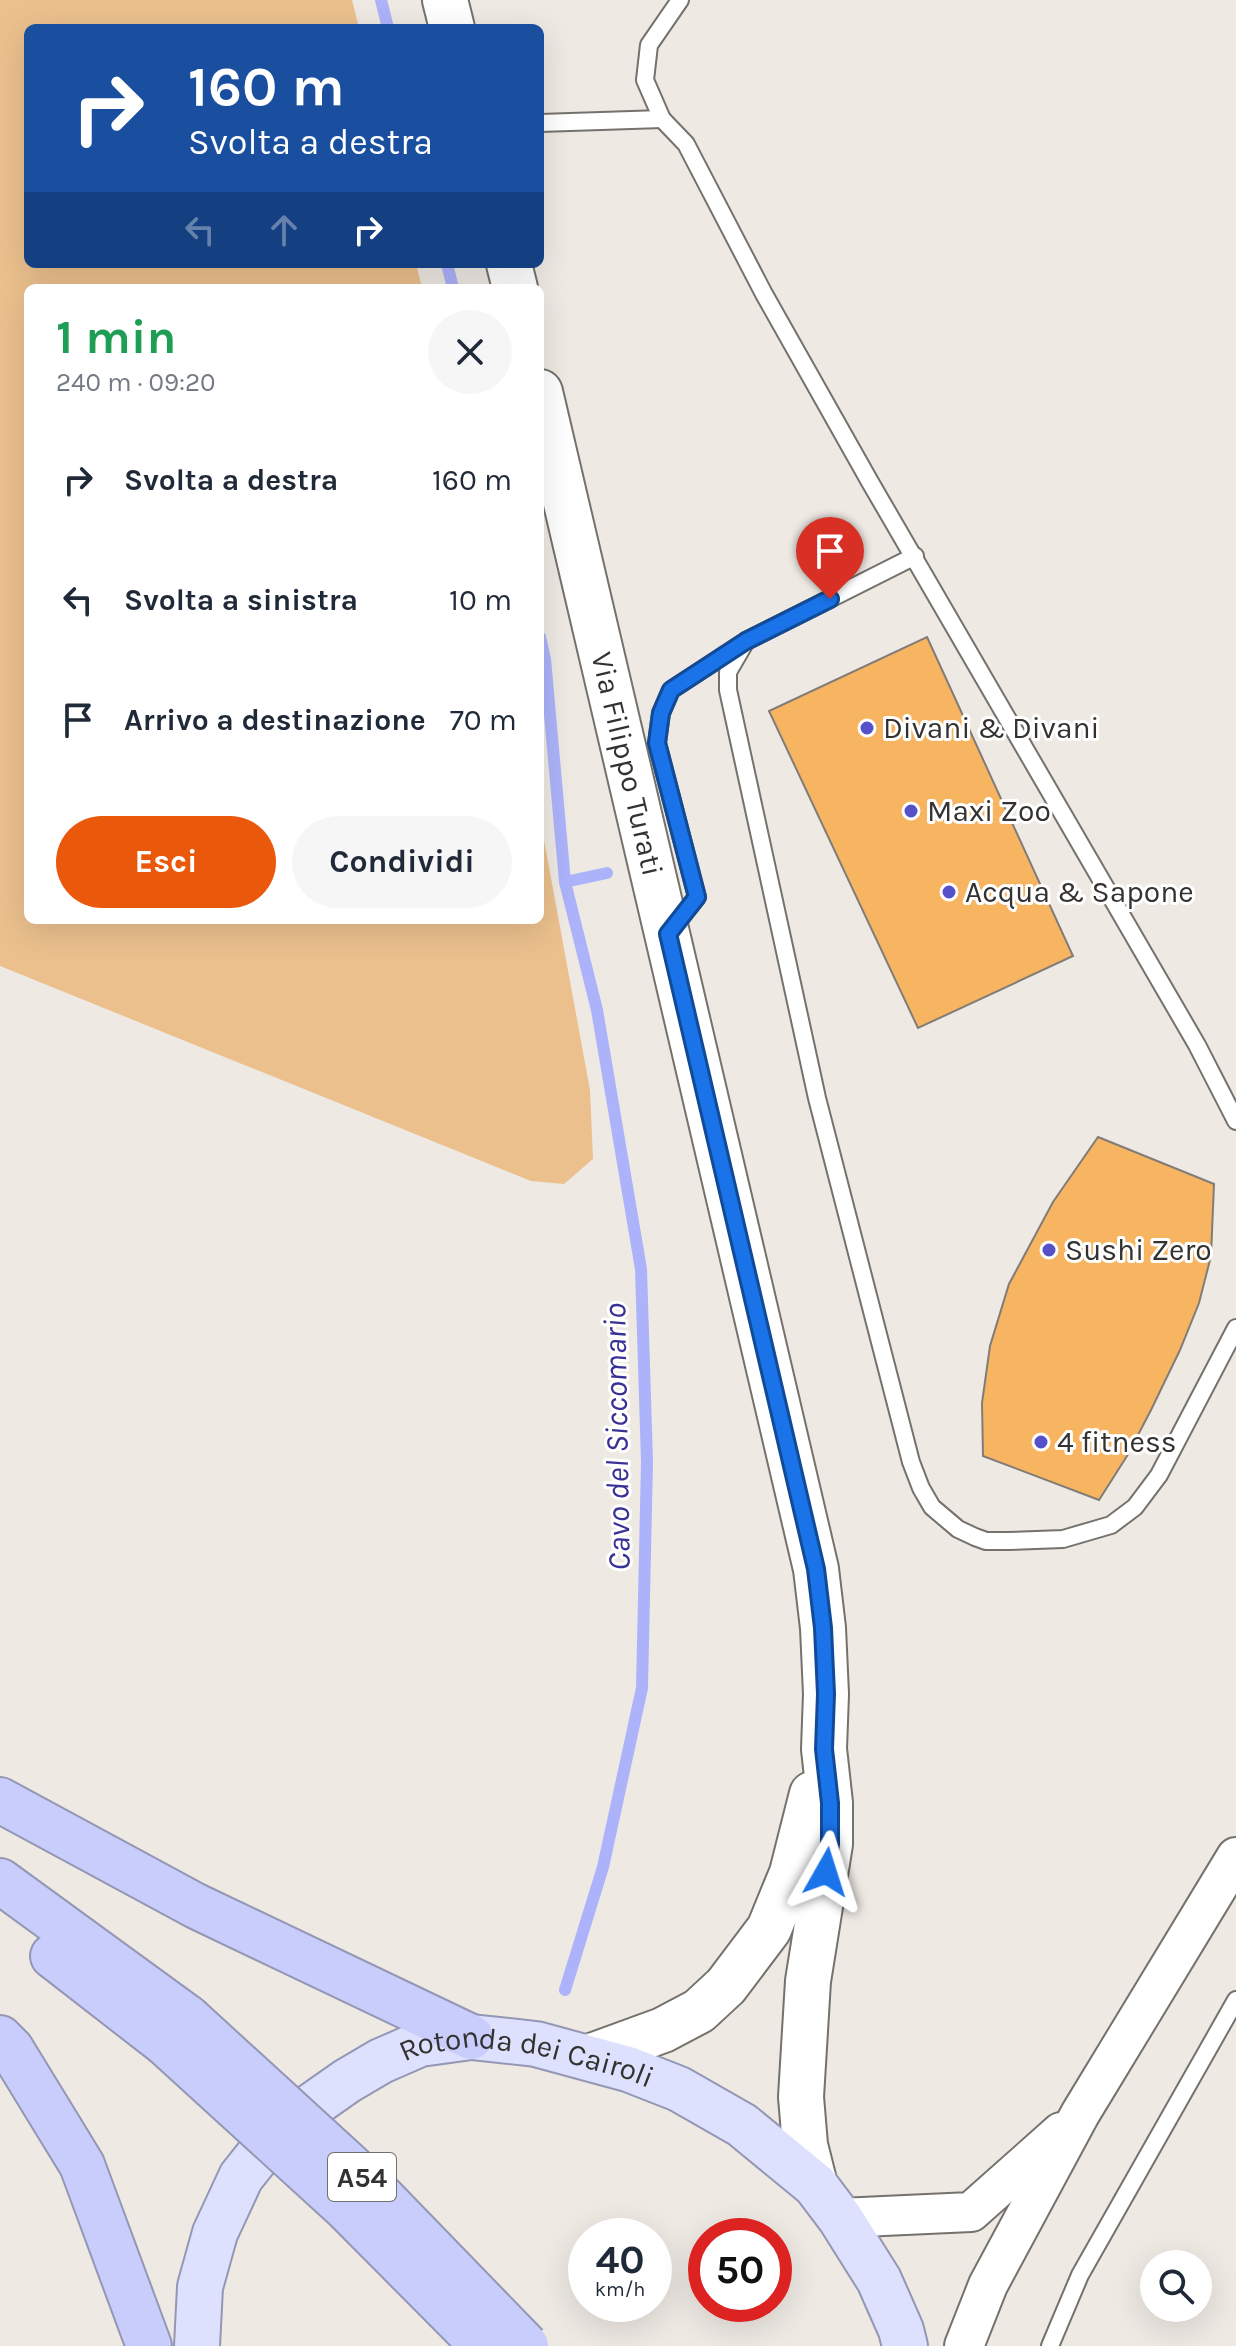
<!DOCTYPE html>
<html lang="it">
<head>
<meta charset="utf-8">
<style>
	:root { --surface:#fff; --page:#f6f6f7; --text:#1f2937; --muted:#747a83; --accent:#ea580c }
	body { margin:0; font-family:Karla,sans-serif; background:var(--page); color:var(--text); height:100vh; display:flex; flex-direction:column; font-size:30px; white-space:nowrap }
	* { box-sizing:border-box; margin:0 }
	p { font-size:26px; color:var(--muted) }
	.icon { flex:none; width:44px; height:44px; fill:none; stroke:currentColor; stroke-width:2; stroke-linecap:round; stroke-linejoin:round }
	.map { position:relative; flex:1; overflow:hidden }
	.sheet { position:absolute; left:24px; top:284px; width:520px; height:640px; display:flex; flex-direction:column; background:var(--surface); border-radius:12px; box-shadow:0 8px 32px #0002 }
	.sheet>* { flex:none }
	.banner { position:absolute; left:24px; top:24px; width:520px; height:244px; border-radius:12px; box-shadow:0 8px 32px #0002; background:#1a4fa0; color:#fff; overflow:hidden }
	.fabs { position:absolute; left:1140px; top:2250px; display:grid; gap:16px }
	.fabs a { display:grid; place-items:center; width:72px; height:72px; border-radius:50%; background:var(--surface); box-shadow:0 8px 32px #0002; font-size:40px }
	.speed { position:absolute; left:568px; top:2218px; display:flex; gap:16px; font-size:40px; font-weight:700; text-align:center }
	.speed>* { display:grid; place-content:center; width:104px; height:104px; border-radius:50%; background:var(--surface); box-shadow:0 8px 32px #0002; line-height:1 }
	.speed small { font-size:20px; font-weight:400 }
	.speed .limit { border:12px solid #d22; background:#fff; color:#111 }
	.pin { position:absolute; display:grid; place-items:center; width:68px; height:68px; color:#fff; margin:-82px -34px; border-radius:50% 50% 50% 0; rotate:-45deg; box-shadow:0 0 8px #0007 }
	.pin .icon { rotate:45deg }
	.me { position:absolute; width:88px; margin:-44px; rotate:6deg; stroke-linejoin:round; filter:drop-shadow(0 0 6px #0008) }
	.turn { display:flex; align-items:center; gap:28px; height:168px; padding:0 32px; font-size:36px }
	.turn .icon { width:104px; height:104px; stroke-width:2.5 }
	.turn b { display:block; font-size:56px; line-height:68px }
	.lanes { display:flex; align-items:center; height:76px; padding:0 32px; background:#0003; justify-content:center; gap:40px; direction:ltr }
	.lanes .off { opacity:.35 }
	.round { display:grid; place-items:center; flex:none; width:84px; height:84px; border-radius:42px; background:var(--page) }
	.head { display:flex; align-items:center; justify-content:space-between; height:136px; padding:0 32px }
	h1 { font-size:48px; font-weight:700; line-height:60px; color:#1e9e55 }
	.button { display:flex; gap:16px; margin-top:auto; padding:16px 32px }
	.button a { flex:1; height:92px; border-radius:48px; background:var(--accent); color:#fff; font-size:32px; font-weight:700; line-height:92px; text-align:center }
	.button a+a { background:var(--page); color:var(--text) }
	ul { padding:0; list-style:none }
	li { display:flex; align-items:center; gap:24px; height:120px; padding:0 32px }
	li div { flex:1 }
	li b { display:block; font-size:30px }
	li em { font-style:normal }
	.map>svg:first-child { display:block }
</style>
</head>
<body>
<div class="map">
<svg width="1236" height="2346" viewBox="0 0 1236 2346">
	<rect width="100%" height="100%" fill="#eee9e3"/>
	<polygon fill="#ebc08d" points="0,0 352,0 359,28 28,28 28,264 416,264 422,288 28,288 28,920 540,920 540,818 590,1090 593,1159 564,1184 531,1181 0,966"/>
	<g fill="none" stroke-linecap="round" stroke-linejoin="round">
		<g stroke="#acb3fa" stroke-width="12">
			<polyline points="381,0 388,28"/>
			<polyline points="447,264 453,288"/>
			<polyline points="540,637 545,659 565,882 597,1010 641,1269 647,1462 642,1688 603,1867 565,1990"/>
			<polyline points="565,882 607,873"/>
		</g>
	</g>
	<g fill="#f8b561" stroke="#817c78" stroke-width="2">
		<polygon points="927,637 1073,956 918,1028 769,711"/>
		<polygon points="1098,1137 1214,1184 1211,1256 1199,1303 1180,1350 1151,1410 1127,1456 1099,1500 983,1456 982,1403 990,1346 1009,1284 1053,1202"/>
	</g>
	<g fill="none" stroke-linecap="round" stroke-linejoin="round">
		<defs>
			<g id="service">
				<polyline points="680,0 649,45 645,80 662,119 686,144 764,294 870,482 1197,1045 1236,1121"/>
				<polyline points="540,123 662,119"/>
				<polyline points="746,641 728,672 728,690 817,1098 911,1462 921,1488 932,1507 958,1529 975,1537 986,1541 1008,1541 1063,1539 1111,1525 1135,1507 1159,1475 1236,1328"/>
				<polyline points="671,929 697,897 657,743 661,713 671,690 746,641 915,556"/>
				<polyline points="1050,2346 1080,2275 1236,2000"/>
			</g>
			<g id="tertiary">
				<polyline points="840,2218 971,2212 1061,2132"/>
				<polyline points="964,2346 988,2285 1080,2114 1236,1857"/>
			</g>
			<g id="secondary">
				<polyline points="445,0 452,28"/>
				<polyline points="509,264 515,288"/>
				<path id="s1" d="M540 392 816 1569 823 1628 826 1694 824 1749 830 1803V1844L808 1981 801 2097 805 2145 815 2185"/>
				<polyline points="589,2057 663,2030 699,2011 726,1986 769,1929 792,1873 812,1794"/>
			</g>
			<g id="primary">
				<path id="s2" d="M197 2346 200 2287 215 2233 241 2177 280 2128 347 2081 381 2061 420 2044 471 2037 536 2044 628 2069 679 2089 742 2125 815 2185 840 2218 879 2280 901 2330 905 2346"/>
			</g>
			<g id="motorway">
				<polyline points="0,1800 196,1906 471,2037"/>
				<polyline points="0,1881 188,2018"/>
				<polyline points="53,1956 165,2043"/>
				<polyline points="0,2038 11,2049 82,2165 149,2346"/>
			</g>
		</defs>
		<use href="#service" stroke="#75716c" stroke-width="20"/>
		<use href="#tertiary" stroke="#75716c" stroke-width="42"/>
		<use href="#secondary" stroke="#75716c" stroke-width="48"/>
		<use href="#primary" stroke="#9497b4" stroke-width="48"/>
		<use href="#motorway" stroke="#9497b4" stroke-width="48"/>
		<use href="#service" stroke="#fff" stroke-width="16"/>
		<use href="#tertiary" stroke="#fff" stroke-width="38"/>
		<use href="#secondary" stroke="#fff" stroke-width="44"/>
		<use href="#primary" stroke="#dee1fd" stroke-width="44"/>
		<use href="#motorway" stroke="#c8cdfb" stroke-width="44"/>
		<defs>
			<g id="motorway-bridge">
				<polyline points="188,2018 364,2179 526,2346"/>
				<polyline points="165,2043 346,2208 483,2346"/>
			</g>
		</defs>
		<use href="#motorway-bridge" stroke="#9497b4" stroke-width="48" stroke-linecap="butt"/>
		<use href="#motorway-bridge" stroke="#c8cdfb" stroke-width="44"/>
	</g>
	<g fill="none" stroke-linecap="round" stroke-linejoin="round">
		<defs>
			<polyline id="route" points="826,1872 830,1844 830,1803 824,1749 826,1694 823,1628 816,1569 668,934 697,897 657,743 661,713 671,690 746,641 830,599"/>
		</defs>
		<use href="#route" stroke="#114b97" stroke-width="20"/>
		<use href="#route" stroke="#1a73e8" stroke-width="14"/>
	</g>
	<g fill="#5651c8" stroke="#fff" stroke-width="3">
		<circle cx="867" cy="728" r="8"/>
		<circle cx="911" cy="811" r="8"/>
		<circle cx="949" cy="892" r="8"/>
		<circle cx="1049" cy="1250" r="8"/>
		<circle cx="1041" cy="1442" r="8"/>
	</g>
	<g text-anchor="middle" dominant-baseline="central" stroke-width="6" stroke-linejoin="round" paint-order="stroke">
		<rect fill="#fff" stroke="#71706e" stroke-width="2" x="328" y="2153" width="68" height="48" rx="6"/>
		<g font-size="28" font-weight="bold" fill="#343230">
			<text x="362" y="2177">A54</text>
		</g>
		<g font-size="30" fill="#343230" stroke="#fff" text-anchor="start">
			<text x="883" y="728">Divani &amp; Divani</text>
			<text x="927" y="811">Maxi Zoo</text>
			<text x="965" y="892">Acqua &amp; Sapone</text>
			<text x="1065" y="1250">Sushi Zero</text>
			<text x="1057" y="1442">4 fitness</text>
		</g>
		<g font-size="30" fill="#343230" stroke="#fff">
			<text stroke="none"><textPath href="#s1" startOffset="382">Via Filippo Turati</textPath></text>
			<text stroke="none"><textPath href="#s2" startOffset="512">Rotonda dei Cairoli</textPath></text>
		</g>
		<g font-size="32" font-style="italic" fill="#393195" stroke="#fff">
			<text transform="translate(617 1437) rotate(-91)">Cavo del Siccomario</text>
		</g>
	</g>
</svg>
<div class="fabs">
<a><svg class="icon" aria-label="search" viewBox="0 0 24 24"><circle cx="10" cy="10" r="6"/><path d="M15 15l6 6"/></svg></a>
</div>
<div class="speed"><div>40<small>km/h</small></div><div class="limit">50</div></div>
<div class="pin" style="left:830px;top:599px;background:#d93025"><svg class="icon" aria-label="arrive" viewBox="0 0 24 24"><path d="M6 21V4h12l-3 4 3 4H6"/></svg></div>
<svg class="me" style="left:826px;top:1872px" viewBox="-20 -20 40 40"><path d="M0-17L14 15 0 8-14 15z" fill="#1a73e8" stroke="#fff" stroke-width="4"/></svg>
<div class="banner">
<div class="turn"><svg class="icon" aria-label="right" viewBox="0 0 24 24"><path d="M7 20v-9h11M14 6l5 5-5 5"/></svg><div><b>160 m</b>Svolta a destra</div></div>
<div class="lanes"><svg class="icon off" aria-label="left" viewBox="0 0 24 24"><path d="M17 20v-9H6M10 6l-5 5 5 5"/></svg><svg class="icon off" aria-label="ahead" viewBox="0 0 24 24"><path d="M12 20V5M6 11l6-6 6 6"/></svg><svg class="icon" aria-label="right" viewBox="0 0 24 24"><path d="M7 20v-9h11M14 6l5 5-5 5"/></svg></div>
</div>
<section class="sheet">
<div class="head"><div><h1>1 min</h1><p>240 m · 09:20</p></div><a class="round"><svg class="icon" aria-label="close" viewBox="0 0 24 24"><path d="M6 6l12 12M18 6L6 18"/></svg></a></div>
<ul>
<li><svg class="icon" aria-label="right" viewBox="0 0 24 24"><path d="M7 20v-9h11M14 6l5 5-5 5"/></svg><div><b>Svolta a destra</b></div><em>160 m</em></li>
<li><svg class="icon" aria-label="left" viewBox="0 0 24 24"><path d="M17 20v-9H6M10 6l-5 5 5 5"/></svg><div><b>Svolta a sinistra</b></div><em>10 m</em></li>
<li><svg class="icon" aria-label="arrive" viewBox="0 0 24 24"><path d="M6 21V4h12l-3 4 3 4H6"/></svg><div><b>Arrivo a destinazione</b></div><em>70 m</em></li>
</ul>
<div class="button"><a>Esci</a><a>Condividi</a></div>
</section>
</div>
</body>
</html>
